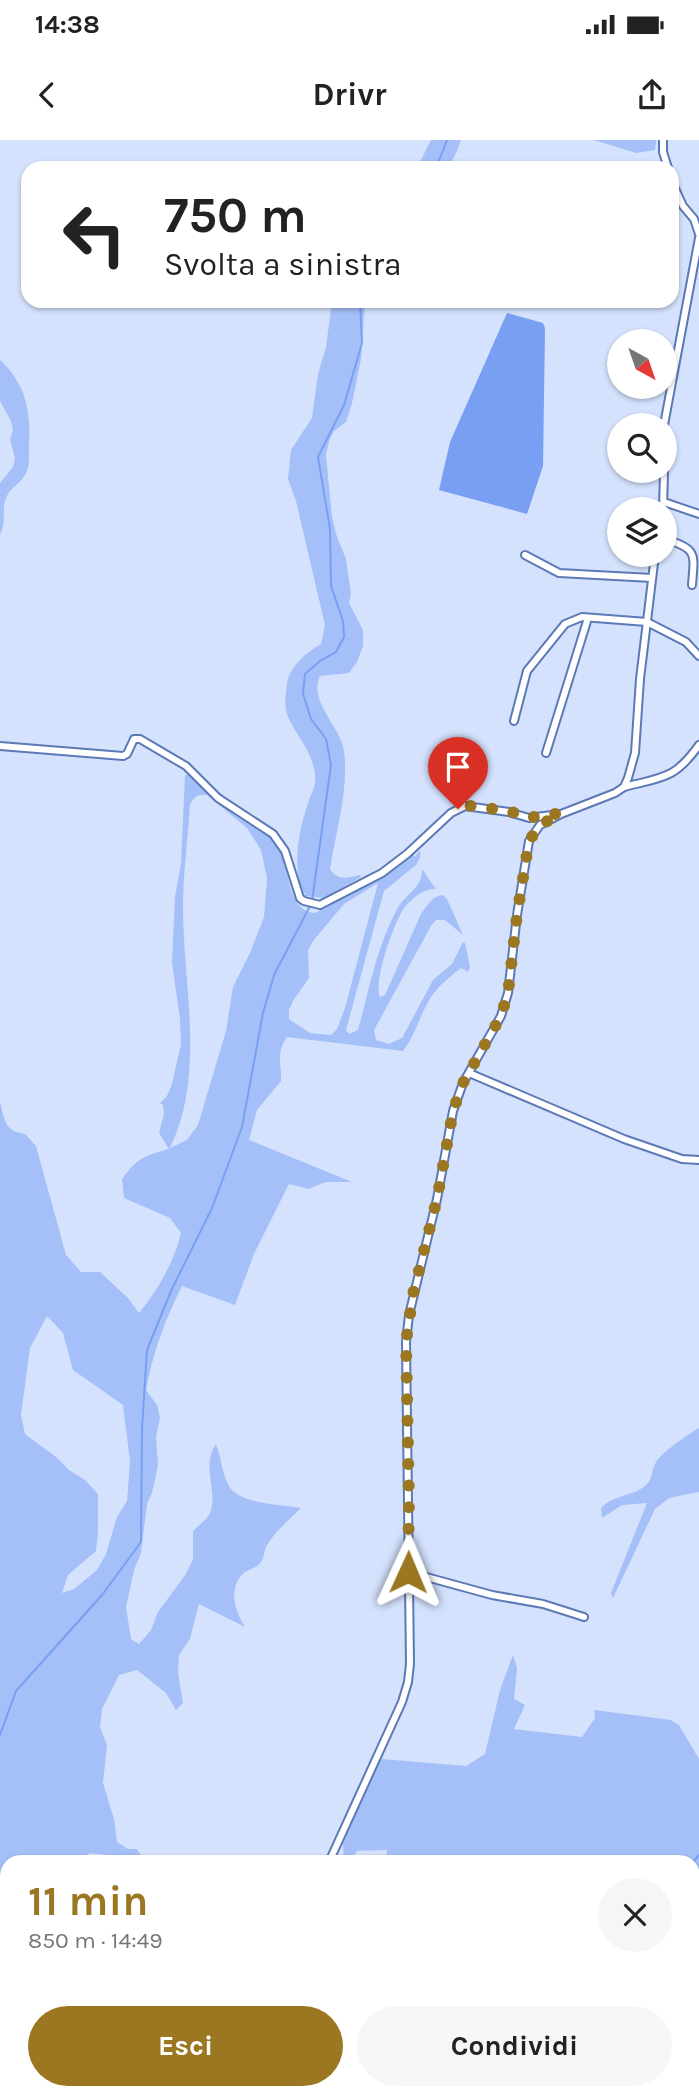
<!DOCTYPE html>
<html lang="it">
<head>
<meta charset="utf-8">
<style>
	:root { --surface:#fff; --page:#f6f6f6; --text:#222; --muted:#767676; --accent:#9b7722 }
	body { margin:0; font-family:Karla,sans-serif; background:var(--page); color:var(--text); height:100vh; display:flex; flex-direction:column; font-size:26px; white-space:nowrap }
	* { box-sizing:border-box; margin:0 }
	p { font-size:23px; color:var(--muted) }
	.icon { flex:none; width:38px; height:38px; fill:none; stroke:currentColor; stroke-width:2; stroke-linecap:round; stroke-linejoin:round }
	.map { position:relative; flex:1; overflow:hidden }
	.drawer { position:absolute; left:0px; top:1715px; width:700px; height:245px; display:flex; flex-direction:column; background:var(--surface); border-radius:21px 21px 0 0; box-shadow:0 2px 5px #0004 }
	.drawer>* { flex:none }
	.top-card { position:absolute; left:21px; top:21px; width:658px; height:147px; border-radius:21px; box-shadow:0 2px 5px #0004; background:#fff; color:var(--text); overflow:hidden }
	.needle { width:46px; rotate:140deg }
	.tools { position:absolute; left:607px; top:189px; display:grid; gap:14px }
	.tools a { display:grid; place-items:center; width:70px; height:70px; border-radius:50%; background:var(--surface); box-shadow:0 2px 5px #0004; font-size:35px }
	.pin { position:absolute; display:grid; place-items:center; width:60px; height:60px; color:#fff; margin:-72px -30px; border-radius:50% 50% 50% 0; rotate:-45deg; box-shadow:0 0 7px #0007 }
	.pin .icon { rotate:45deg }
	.me { position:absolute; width:77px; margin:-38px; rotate:1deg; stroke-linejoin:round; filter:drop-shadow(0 0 5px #0008) }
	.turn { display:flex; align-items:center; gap:24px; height:147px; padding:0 28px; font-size:32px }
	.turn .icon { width:91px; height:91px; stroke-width:2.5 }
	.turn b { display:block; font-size:49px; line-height:60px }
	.round { display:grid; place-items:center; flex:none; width:74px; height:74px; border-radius:37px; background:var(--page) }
	.overview { display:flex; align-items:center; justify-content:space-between; height:119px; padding:0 28px }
	h1 { font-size:42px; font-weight:700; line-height:52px; color:var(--accent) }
	.primary-button { display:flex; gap:14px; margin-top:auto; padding:14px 28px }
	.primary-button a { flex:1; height:80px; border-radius:42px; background:var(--accent); color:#fff; font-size:28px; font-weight:700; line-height:80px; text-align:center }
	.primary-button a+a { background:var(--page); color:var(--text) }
	.status { display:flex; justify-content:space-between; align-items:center; height:49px; padding:0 35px; background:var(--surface); direction:ltr }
	.status svg { height:19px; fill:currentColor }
	header { display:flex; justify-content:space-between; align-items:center; height:91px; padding:0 28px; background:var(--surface); font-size:32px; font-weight:700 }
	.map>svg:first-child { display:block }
</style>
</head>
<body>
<div class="status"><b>14:38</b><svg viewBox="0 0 49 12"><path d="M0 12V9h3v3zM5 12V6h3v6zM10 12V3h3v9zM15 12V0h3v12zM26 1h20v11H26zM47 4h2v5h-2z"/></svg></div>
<header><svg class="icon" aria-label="back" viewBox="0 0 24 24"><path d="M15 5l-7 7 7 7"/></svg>Drivr<svg class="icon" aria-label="share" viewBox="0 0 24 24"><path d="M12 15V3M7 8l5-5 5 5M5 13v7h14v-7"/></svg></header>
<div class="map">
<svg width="699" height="1960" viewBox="0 0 699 1960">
	<rect width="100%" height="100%" fill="#d4e2fd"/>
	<g fill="#a5c0f8" fill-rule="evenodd">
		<polygon points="431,0 461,0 457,11 448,28 417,28"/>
		<polygon points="594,0 656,0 655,10 636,13"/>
		<path d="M341 161H365L361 219 352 263 346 282 334 291 329 301 326 315 332 377 337 397 346 419 351 454 349 463 363 490V506L357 522 349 533 320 536C308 562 341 587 344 611 349 649 336 691 330 729 337 741 348 738 360 735L361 737 324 758 306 756C290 731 299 690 308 663 310 656 314 650 315 643 317 614 296 598 287 574 284 565 286 553 287 543 290 526 307 512 321 504L325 485 296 361 288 339 291 310 312 278 318 234 326 207 331 169 339 165Z"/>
		<path d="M0 220C26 244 31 271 29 305 29 314 30 325 26 333 22 343 10 347 6 358 1 371 7 379 0 395V343L13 327 15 318 10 299 13 290 11 281 0 261Z"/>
		<path d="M185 635H189C203 650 222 667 239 678 253 686 268 691 278 706 290 725 286 771 315 773L372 740 412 713 415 717 420 710V718L416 725 384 751 346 890 349 894 358 890C369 850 377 806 397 769 405 754 423 748 422 729L436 749C424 748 411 759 404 768 394 783 373 841 380 857L385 855 421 774C427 766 432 756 443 755L447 759 463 795 445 780H436L431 786 374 890 376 900 389 904 402 898 433 840 452 824 463 802 465 803 470 827 468 832 461 828C447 839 434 849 426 866 418 881 414 897 403 911L287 897C275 915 282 922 281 941L257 970 249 1000 352 1042H326L308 1049 289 1044 254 1114 235 1165 182 1146C165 1180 153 1212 146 1250L157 1265 160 1278 156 1297 158 1325 152 1353 147 1364 141 1413 134 1430 126 1467 131 1499 139 1504 151 1490 158 1472 186 1434 193 1419V1391C198 1386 205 1381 209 1375 220 1354 200 1328 216 1304 221 1317 222 1333 229 1346 238 1364 284 1365 301 1368 289 1380 273 1393 265 1409 265 1411 263 1419 262 1420 258 1428 252 1428 245 1432 227 1447 235 1471 245 1487L199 1464 190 1499 179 1515 178 1533 183 1563 176 1570 166 1553 137 1530 119 1535 102 1569 100 1587 107 1605 103 1643 114 1679 117 1702 128 1709H137L145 1722H112L108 1715 90 1713 77 1722H7V1820L0 1842V962C5 980 4 991 25 994L36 1006 66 1115 81 1132H100L128 1158 139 1173C158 1150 174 1122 181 1093L170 1078 124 1058 122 1039C137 1018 144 1016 169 1009L159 993 164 974 163 965 160 963 167 956 171 947 181 905 180 879 172 823 175 756 181 724ZM199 655H207L247 688 261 710 267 738 264 777 250 813 233 847 226 891 198 985 187 1000 170 1008C206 933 183 847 183 766 183 733 188 699 190 665L194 658ZM378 743 345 868 337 889 331 895 310 893 289 879V870L293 861 309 838 308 810 313 801 344 764ZM47 1176 63 1193 73 1230 123 1265 130 1321 127 1361 117 1377 106 1414 97 1430 74 1449 62 1453 68 1435 96 1411 98 1392V1354L85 1340 69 1330 56 1317 25 1294 21 1275 30 1208Z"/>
		<path d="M699 1288V1352L669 1358 655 1369 613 1458 611 1453 647 1363 622 1365 602 1378 601 1368C613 1355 631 1357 645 1346 653 1340 651 1331 656 1322 661 1313 690 1293 699 1288Z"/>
		<polygon points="513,1515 517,1528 514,1559 525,1565 514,1589 582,1597 595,1578 594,1570 671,1580 679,1585 699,1619 699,1767 693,1776 693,1722 386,1722 387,1710 357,1711 350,1722 344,1722 343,1703 381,1619 466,1626 485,1614 500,1550"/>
		<polygon points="466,1953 643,1953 640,1960 462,1960"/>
	</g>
	<polygon fill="#799ff2" points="507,173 543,183 545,188 543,326 527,374 439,350 450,302"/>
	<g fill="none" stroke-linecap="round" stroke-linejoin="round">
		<g stroke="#799ff2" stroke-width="2">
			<polyline points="436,28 447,0"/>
			<polyline points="312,761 331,625 326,599 311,579 303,554 305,534 320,521 336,512 344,497 343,481 331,446 330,389 318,317 344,265 362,203 360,161"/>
			<polyline points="0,1595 16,1551 102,1455 141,1402 142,1289 147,1210 171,1151 212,1068 242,987 263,873 274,835 310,766"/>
			<polyline points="693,1722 699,1715"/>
			<polyline points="596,1960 598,1953"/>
		</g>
		<defs>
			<g id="minor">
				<polyline points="663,0 663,12 668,28"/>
				<polyline points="672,42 683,66 694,79 699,94"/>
				<polyline points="664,285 699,98"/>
				<polyline points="664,362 699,374"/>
				<polyline points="663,369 664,331"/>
				<path d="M665 399C699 409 694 415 692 445"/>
				<polyline points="525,415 559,433 652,438"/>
				<polyline points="514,581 527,531 565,484 582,477 647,482 686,502 699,516"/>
				<polyline points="0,606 123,616 127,614 134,599 140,599 186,626 218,658 273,694 285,711 300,758 304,761 320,765 382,733 407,714 451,673 465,666 509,672 529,678 559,674"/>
				<polyline points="546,613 588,478"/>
				<path d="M624 647C663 637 675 639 699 605"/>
				<polyline points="469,933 624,999 682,1019 699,1020"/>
				<polyline points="408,1432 492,1455 543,1464 584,1477"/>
				<polyline points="329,1722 402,1562 408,1542 410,1524 406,1202 409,1175 437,1059 453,971 463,943 501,876 508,853 517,775 529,701 540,685 561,674 615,653 624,647 628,638 635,613 640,539 655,415"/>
				<polyline points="38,1960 39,1953"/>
				<polyline points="280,1960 281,1953"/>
			</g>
		</defs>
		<use href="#minor" stroke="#5c79b7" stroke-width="10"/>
		<use href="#minor" stroke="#fff" stroke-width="6"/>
	</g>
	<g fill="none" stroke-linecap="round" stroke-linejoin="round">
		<polyline stroke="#9b7722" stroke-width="12" stroke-dasharray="0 21.6" points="408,1432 409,1361 406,1202 413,1154 437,1059 453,971 463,943 501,876 508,853 517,775 529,701 540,685 561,674 551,674 529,678 509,671 470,666 458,669"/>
	</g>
</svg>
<div class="tools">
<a><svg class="needle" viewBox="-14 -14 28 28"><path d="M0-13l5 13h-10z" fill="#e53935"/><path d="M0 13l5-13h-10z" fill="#767676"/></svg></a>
<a><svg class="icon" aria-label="search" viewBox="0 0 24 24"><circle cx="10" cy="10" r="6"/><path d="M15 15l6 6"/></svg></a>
<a><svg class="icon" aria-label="layers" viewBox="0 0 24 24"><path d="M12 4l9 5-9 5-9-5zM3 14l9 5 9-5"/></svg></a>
</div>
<div class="pin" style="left:458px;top:669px;background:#d93025"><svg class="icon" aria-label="arrive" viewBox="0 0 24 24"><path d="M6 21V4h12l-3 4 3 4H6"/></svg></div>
<svg class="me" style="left:408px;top:1432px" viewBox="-20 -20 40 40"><path d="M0-17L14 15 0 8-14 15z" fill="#9b7722" stroke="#fff" stroke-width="4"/></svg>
<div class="top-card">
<div class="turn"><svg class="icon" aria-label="left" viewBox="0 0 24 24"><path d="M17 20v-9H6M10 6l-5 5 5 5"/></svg><div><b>750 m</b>Svolta a sinistra</div></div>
</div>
<section class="drawer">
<div class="overview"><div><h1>11 min</h1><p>850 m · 14:49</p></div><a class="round"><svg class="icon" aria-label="close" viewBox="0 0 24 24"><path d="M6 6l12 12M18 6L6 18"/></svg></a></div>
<div class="primary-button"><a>Esci</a><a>Condividi</a></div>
</section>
</div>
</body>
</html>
